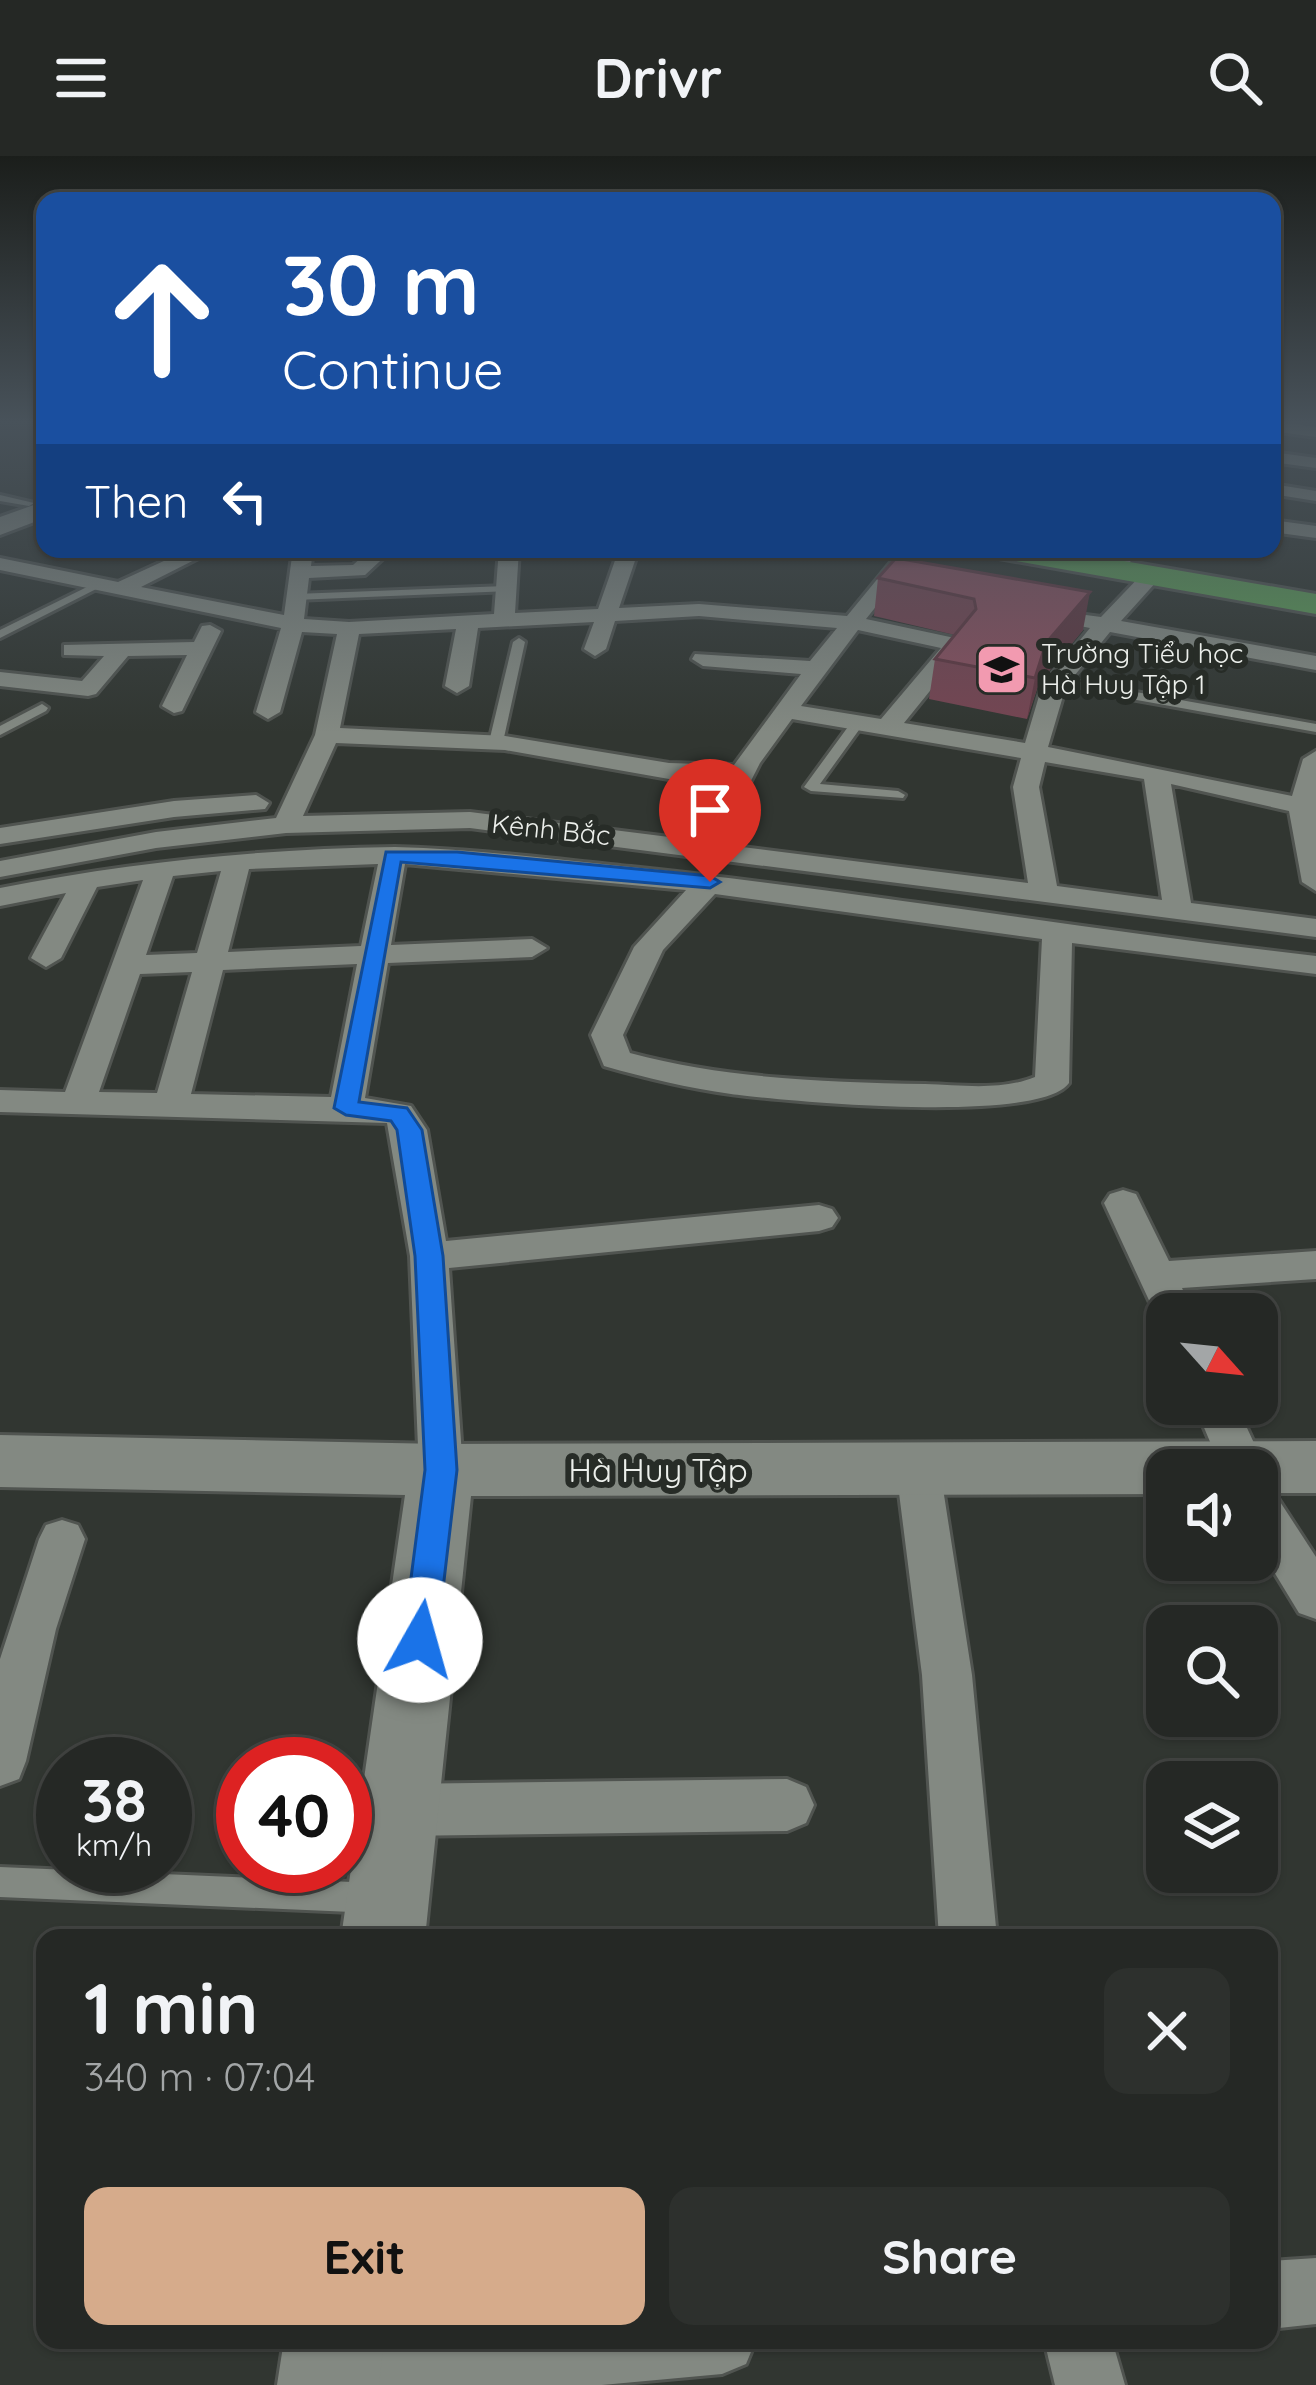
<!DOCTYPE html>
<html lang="en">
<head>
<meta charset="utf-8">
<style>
	:root { --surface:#252825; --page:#2d302d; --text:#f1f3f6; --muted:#a3a6a7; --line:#424442; --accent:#d6ab8b }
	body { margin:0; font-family:Quicksand,sans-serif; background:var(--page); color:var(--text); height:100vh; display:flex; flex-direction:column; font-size:45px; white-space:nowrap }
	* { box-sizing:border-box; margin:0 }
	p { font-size:39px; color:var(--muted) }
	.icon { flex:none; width:66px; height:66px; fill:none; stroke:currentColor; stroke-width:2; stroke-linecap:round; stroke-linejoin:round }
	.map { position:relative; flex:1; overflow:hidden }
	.drawer { position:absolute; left:36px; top:1773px; width:1242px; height:420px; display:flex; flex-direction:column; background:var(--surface); border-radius:24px; box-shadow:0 3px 9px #0004,0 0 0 3px var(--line) }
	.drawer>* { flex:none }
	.top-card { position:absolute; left:36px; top:36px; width:1245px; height:366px; border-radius:24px; box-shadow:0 3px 9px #0004,0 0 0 3px var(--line); background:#1a4fa0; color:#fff; overflow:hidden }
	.needle { width:78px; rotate:117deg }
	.fabs { position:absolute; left:1146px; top:1137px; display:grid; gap:24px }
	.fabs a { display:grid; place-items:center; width:132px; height:132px; border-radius:24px; background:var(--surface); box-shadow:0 3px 9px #0004,0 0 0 3px var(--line); font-size:60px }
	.speed { position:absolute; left:36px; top:1581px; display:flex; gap:24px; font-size:60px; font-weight:700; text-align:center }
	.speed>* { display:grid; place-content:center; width:156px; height:156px; border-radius:50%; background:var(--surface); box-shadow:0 3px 9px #0004,0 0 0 3px var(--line); line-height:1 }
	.speed small { font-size:30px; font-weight:400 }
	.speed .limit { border:18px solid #d22; background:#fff; color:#111 }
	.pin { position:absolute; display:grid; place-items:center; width:102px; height:102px; color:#fff; margin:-123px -51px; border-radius:50% 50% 50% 0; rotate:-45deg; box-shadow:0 0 12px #0007 }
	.pin .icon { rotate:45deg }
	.me { position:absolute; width:132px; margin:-66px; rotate:7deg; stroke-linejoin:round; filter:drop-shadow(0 0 9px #0008) }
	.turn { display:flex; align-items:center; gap:42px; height:252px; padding:0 48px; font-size:54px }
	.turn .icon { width:156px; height:156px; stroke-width:2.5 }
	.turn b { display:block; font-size:84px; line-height:102px }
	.then { display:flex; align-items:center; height:114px; padding:0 48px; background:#0003; gap:24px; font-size:45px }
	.round { display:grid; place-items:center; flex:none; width:126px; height:126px; border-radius:24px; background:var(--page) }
	.head { display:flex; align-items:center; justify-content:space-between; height:204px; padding:0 48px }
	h1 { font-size:72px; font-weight:800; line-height:90px }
	.action { display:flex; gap:24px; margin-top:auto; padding:24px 48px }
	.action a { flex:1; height:138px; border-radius:24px; background:var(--accent); color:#111; font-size:48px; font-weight:800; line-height:138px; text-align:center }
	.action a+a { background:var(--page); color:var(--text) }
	header { display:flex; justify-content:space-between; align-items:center; height:156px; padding:0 48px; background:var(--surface); font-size:54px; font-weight:800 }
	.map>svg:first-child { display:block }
</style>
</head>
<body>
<header><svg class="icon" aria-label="menu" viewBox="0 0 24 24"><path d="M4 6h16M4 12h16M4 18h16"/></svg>Drivr<svg class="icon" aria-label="search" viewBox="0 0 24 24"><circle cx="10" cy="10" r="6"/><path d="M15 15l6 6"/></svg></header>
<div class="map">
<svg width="1316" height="2229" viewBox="0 0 1316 2229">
	<rect width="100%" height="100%" fill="#313631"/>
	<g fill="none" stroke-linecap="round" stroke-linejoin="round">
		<defs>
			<g id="lane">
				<polygon points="0,339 34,347 29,350 0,345"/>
				<polygon points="95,427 104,429 0,482 0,474"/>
				<polygon points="506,430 510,431 510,435 295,444 289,441 295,438"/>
				<polygon points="519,482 525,486 503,586 496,590 489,586 513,486"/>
				<polygon points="1057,522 1316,568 1316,576 1053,529 1051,526"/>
				<polygon points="42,548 48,552 46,555 0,579 0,570"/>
				<polygon points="858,563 864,567 820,628 898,635 905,639 903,642 811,635 804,631 853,564"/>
				<polygon points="0,1711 375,1727 386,1731 390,1742 386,1753 375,1757 0,1741"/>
			</g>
			<g id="street">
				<polygon points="1272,265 1316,271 1316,281 1272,275"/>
				<polygon points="1272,296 1316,302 1316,312 1272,306"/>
				<polygon points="1272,328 1316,335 1316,345 1272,338"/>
				<polygon points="1272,364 1316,370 1316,382 1272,376"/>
				<path d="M190 393H216L141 431 284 459 293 393H313L311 410 353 409 371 393H393L365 419 309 422 304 463 349 466 494 458 499 393H519L515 457 598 453 619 393H639L619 452 699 448 847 460 902 393H922L866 463 964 484 967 489 904 567 1025 587 1042 530 1090 472 1025 459V451L1101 461 1144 416H1158V424L1121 465 1316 500V514L1110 476 1066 530 1048 591 1292 640 1303 603 1316 595V735L1302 726 1289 655 1171 628 1191 747 1316 763V781L470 672 286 677 156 692 0 721V705L156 676 276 662 315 579 337 478 302 476 280 556 268 563 256 556 281 472 0 414V402L118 426ZM699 460 837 472 810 505 695 498 692 503 703 510 801 518 734 609 669 607 505 580 340 572 359 478 456 473 445 530 457 537 469 530 478 472 594 466 584 493 595 500 606 493 615 465ZM858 474 941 492 881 563 801 550ZM792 563 1021 602 1013 631 1028 727 719 688 760 607ZM336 587 505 594 669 623 726 624 693 684 470 656 303 660ZM1045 606 1144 623 1162 744 1057 730 1039 631Z"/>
				<polygon points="1119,393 1139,393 1128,409 1121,411 1111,405"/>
				<polygon points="210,469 221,475 182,555 174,557 162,550 187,499 128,500 96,538 88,540 0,530 0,516 82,525 104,500 64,499 64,489 194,486 202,470"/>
				<polygon points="256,639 269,647 265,653 174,661 0,688 0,672 174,645"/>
				<path d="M395 691C474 693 552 703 631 711 860 735 1087 774 1316 800V818L1072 787 1069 927C1039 969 786 945 731 938 688 932 646 922 604 910L591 879 634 791 686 734 405 708 391 789 532 783 547 792 532 801 388 807 365 942 411 950 427 974 446 1085 819 1049 832 1053 838 1062 832 1071 819 1075 449 1112 463 1314 457 1327 441 1332 425 1327 419 1314 410 1100 387 967 0 956V934L65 936 143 724 97 731 61 802 46 811 31 802 66 737 0 750V732C130 706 260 693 395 691ZM378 708 361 790 228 796 249 713ZM221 715 197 797 146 799 173 720ZM715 738 1042 783 1035 921C1001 935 961 929 925 928 825 926 727 923 630 897L623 879 663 794ZM357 808 331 941 191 938 223 814ZM192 816 157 937 99 936 140 818Z"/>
				<polygon points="1123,1034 1136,1038 1169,1105 1316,1095 1316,1123 1182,1132 1194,1158 1167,1158 1167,1171 1160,1168 1104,1047 1110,1038"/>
				<polygon points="1194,1248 1236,1248 1265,1311 1259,1324 1257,1314 1222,1314"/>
				<polygon points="918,1295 934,1300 940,1313 972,1519 997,1782 939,1782 922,1519 896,1313 902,1300"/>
				<polygon points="1257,1329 1273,1335 1316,1401 1316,1463 1299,1457 1257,1388"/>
				<polygon points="62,1364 78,1369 85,1383 56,1473 26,1605 19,1623 0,1630 0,1503 39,1383 46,1369"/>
				<polygon points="787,1623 806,1631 814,1649 806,1667 787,1675 399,1680 380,1673 372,1654 380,1635 399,1628"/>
				<polygon points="1316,2102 1316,2168 1269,2173 1269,2105"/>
				<polygon points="335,2184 756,2184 746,2208 722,2218 602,2229 300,2229 295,2219 306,2195"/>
				<polygon points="1044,2184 1112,2184 1125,2229 1055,2229"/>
			</g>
			<g id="secondary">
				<polygon points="45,345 45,362 0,379 0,361"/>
				<polygon points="0,1279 441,1288 1316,1285 1316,1337 1257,1337 1257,1314 1167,1314 1167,1338 471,1340 425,1782 341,1782 405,1339 0,1331"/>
				<polygon points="284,2184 384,2184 379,2229 277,2229"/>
			</g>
			<polygon id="primary" points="983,393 1054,393 1316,438 1316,458 999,402"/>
		</defs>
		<use href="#lane" stroke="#505450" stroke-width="6"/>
		<use href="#street" stroke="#505450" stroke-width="6"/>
		<use href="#secondary" stroke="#505450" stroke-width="6"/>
		<use href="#primary" stroke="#505450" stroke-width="6"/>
		<use href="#lane" fill="#838982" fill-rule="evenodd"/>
		<use href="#street" fill="#838982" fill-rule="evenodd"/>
		<use href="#secondary" fill="#838982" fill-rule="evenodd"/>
		<use href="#primary" fill="#5c9957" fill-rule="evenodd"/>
	</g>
	<polygon fill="#754552" points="896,402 1083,474 1039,527 1027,563 929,543 935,503 955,479 874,460 878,422"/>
	<polygon fill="#5f3842" points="1090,436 1083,474 1039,527 1027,563 1035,522 1046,487"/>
	<polygon fill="#88505f" stroke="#5f3842" stroke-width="3" points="896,402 1090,436 1046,487 1035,522 935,503 976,453 974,443 878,422"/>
	<linearGradient id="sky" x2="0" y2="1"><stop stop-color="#1b1e1b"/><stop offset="0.46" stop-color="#48525a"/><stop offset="1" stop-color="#48525a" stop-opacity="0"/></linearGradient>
	<rect width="1316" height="577" fill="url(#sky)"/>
	<polygon fill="#1a73e8" stroke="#114b97" stroke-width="3" points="386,696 457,696 710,720 720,726 710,732 401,706 359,946 407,952 422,974 443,1100 457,1314 437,1484 432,1495 420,1499 408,1495 403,1484 425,1314 415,1100 397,974 391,965 346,959 334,952"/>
	<defs>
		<symbol id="school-square" viewBox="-11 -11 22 22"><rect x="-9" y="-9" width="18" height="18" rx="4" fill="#f29ab0" stroke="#272c27"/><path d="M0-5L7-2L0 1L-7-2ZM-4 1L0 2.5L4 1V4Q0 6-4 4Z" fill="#111"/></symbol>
	</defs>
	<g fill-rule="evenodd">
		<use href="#school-square" x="972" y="484" width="59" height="59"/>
	</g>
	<g text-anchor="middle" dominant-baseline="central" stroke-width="12" stroke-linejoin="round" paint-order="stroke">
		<g font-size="27" fill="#ecefeb" stroke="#272c27" text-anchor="start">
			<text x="1041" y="497">Trường Tiểu học<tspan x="1041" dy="31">Hà Huy Tập 1</tspan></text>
		</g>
		<g font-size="27" fill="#ecefeb" stroke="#272c27">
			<text transform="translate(551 673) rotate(6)">Kênh Bắc</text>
		</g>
		<g font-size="33" fill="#ecefeb" stroke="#272c27">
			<text x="658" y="1313">Hà Huy Tập</text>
		</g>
	</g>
</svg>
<div class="fabs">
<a><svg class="needle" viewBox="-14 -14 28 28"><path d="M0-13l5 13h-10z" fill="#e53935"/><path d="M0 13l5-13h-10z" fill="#a3a6a7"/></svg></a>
<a><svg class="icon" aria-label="sound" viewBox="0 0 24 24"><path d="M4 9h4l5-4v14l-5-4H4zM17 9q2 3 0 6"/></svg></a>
<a><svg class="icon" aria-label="search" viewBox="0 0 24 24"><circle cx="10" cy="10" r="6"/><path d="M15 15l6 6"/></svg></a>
<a><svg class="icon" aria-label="layers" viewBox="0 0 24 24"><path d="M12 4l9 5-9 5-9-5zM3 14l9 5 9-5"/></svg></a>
</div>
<div class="speed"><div>38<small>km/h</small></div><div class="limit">40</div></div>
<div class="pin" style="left:710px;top:726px;background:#d93025"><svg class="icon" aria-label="arrive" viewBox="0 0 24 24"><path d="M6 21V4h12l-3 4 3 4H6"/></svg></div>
<svg class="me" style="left:420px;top:1484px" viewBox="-20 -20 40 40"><circle r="19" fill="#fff"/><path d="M0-13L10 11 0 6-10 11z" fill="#1a73e8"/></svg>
<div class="top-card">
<div class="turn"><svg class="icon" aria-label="ahead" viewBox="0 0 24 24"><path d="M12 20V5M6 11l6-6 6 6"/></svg><div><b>30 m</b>Continue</div></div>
<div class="then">Then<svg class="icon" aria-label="left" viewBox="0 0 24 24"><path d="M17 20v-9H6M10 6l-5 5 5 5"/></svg></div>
</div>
<section class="drawer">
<div class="head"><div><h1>1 min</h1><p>340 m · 07:04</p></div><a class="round"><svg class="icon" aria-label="close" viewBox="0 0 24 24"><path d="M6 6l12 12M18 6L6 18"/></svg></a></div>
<div class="action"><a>Exit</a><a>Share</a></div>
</section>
</div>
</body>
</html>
